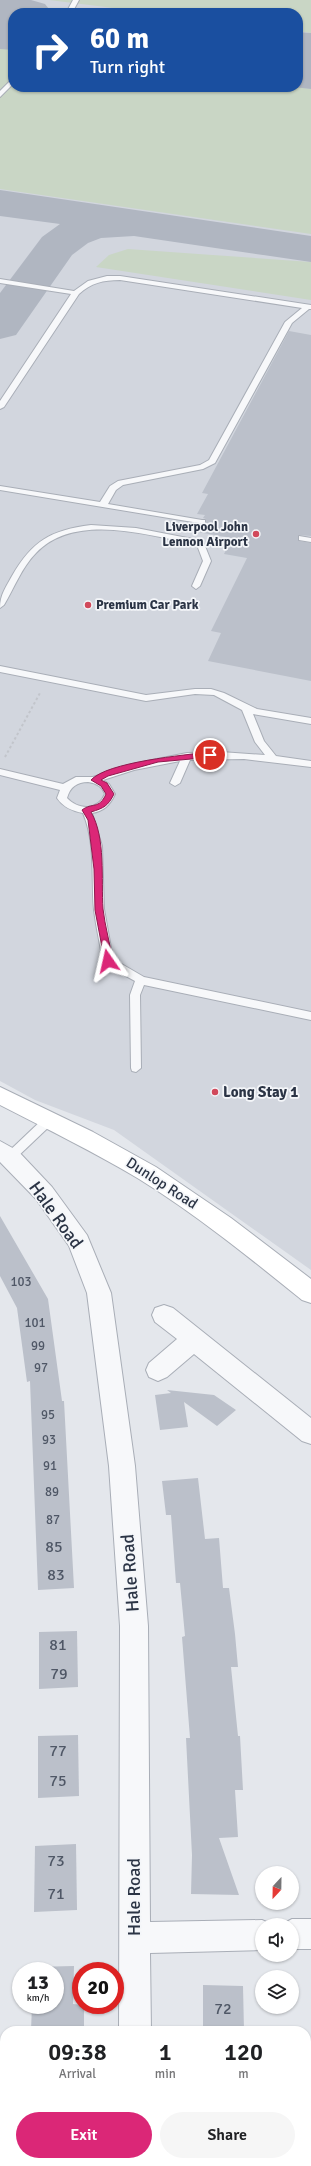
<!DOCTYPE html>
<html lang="en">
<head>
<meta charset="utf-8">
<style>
	:root { --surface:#fff; --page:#f6f6f6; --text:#202124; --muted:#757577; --accent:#db2777 }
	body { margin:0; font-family:Signika,sans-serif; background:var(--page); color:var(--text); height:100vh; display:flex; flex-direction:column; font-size:15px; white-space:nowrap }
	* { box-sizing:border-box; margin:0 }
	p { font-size:13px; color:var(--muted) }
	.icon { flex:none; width:22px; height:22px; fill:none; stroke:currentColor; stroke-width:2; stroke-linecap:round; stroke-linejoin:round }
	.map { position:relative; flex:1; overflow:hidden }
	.panel { position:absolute; left:0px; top:2026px; width:311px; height:140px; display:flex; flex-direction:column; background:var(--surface); border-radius:16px 16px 0 0; box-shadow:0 1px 3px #0004 }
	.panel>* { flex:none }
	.banner { position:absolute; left:8px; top:8px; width:295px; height:84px; border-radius:16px; box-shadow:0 1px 3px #0004; background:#1a4fa0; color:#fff; overflow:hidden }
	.needle { width:26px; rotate:202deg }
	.tools { position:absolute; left:255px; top:1866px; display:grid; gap:8px }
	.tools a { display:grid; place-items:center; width:44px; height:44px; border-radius:50%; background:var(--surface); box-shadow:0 1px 3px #0004; font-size:20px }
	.speed { position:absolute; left:12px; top:1962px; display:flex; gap:8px; font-size:20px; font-weight:700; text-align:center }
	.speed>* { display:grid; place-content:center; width:52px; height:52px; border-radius:50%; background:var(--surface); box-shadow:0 1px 3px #0004; line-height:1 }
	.speed small { font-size:10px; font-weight:400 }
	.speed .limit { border:6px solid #d22; background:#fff; color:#111 }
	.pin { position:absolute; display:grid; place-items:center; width:34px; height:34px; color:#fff; margin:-17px; border:2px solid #fff; border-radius:50%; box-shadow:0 1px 4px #0007 }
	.me { position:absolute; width:44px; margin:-22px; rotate:349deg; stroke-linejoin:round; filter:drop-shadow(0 0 3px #0008) }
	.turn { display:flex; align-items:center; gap:14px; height:84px; padding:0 16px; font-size:18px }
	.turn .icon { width:52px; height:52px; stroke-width:2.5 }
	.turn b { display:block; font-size:28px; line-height:34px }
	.eta { display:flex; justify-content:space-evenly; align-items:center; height:68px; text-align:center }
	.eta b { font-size:24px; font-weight:600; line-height:28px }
	.primary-button { display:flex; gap:8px; margin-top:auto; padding:8px 16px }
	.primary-button a { flex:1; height:46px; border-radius:24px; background:var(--accent); color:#fff; font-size:16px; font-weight:600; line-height:46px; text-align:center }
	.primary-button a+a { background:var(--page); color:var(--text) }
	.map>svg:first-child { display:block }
</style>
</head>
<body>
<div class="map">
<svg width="311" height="2166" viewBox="0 0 311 2166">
	<rect width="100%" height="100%" fill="#e4e7ec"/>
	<path fill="#d2d6de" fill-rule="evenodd" d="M0 0H311V1270L114 1130 35 1100 0 1081ZM13 13H298V87H13Z"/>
	<g fill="#c9d6c5">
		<polygon points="49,0 311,0 311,33 298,31 298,13 154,13"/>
		<polygon points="0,48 13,50 13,87 298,87 311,89 311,234 0,189"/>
		<polygon points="128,249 311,262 311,300 96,267 109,255"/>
	</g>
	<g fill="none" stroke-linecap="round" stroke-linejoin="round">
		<g fill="#b0b6c1" fill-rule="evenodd">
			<polygon points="298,49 311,51 311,73 298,71"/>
			<polygon points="0,190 311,236 311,262 134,236 101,238 88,243 72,255 16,335 0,339 0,293 42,237 60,224 0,216"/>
		</g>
		<g fill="#b0b6c1" fill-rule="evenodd">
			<polygon points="0,0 31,0 45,4 52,13 13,13 13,50 0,49"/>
			<polygon points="298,32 311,33 311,89 293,87 298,87"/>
		</g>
	</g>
	<g fill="#bbc0ca">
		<polygon points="289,331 311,335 311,536 299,535 298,536 299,541 311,543 311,681 208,661 221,633 211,631 247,558 224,554 232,538 197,532 201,525 206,524 206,519 203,518 205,515 197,514 208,494 202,493"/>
		<polygon points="0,1216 48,1299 62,1401 64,1401 74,1588 38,1590 30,1381 27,1382 17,1308 0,1276"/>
		<polygon points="167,1390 214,1395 236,1410 217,1426 184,1402 188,1427 160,1430 155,1395 171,1393"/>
		<polygon points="198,1478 205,1539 219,1538 223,1588 229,1588 235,1634 238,1667 231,1667 238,1736 240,1736 243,1790 235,1790 238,1837 219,1838 239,1895 191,1894 192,1855 186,1738 190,1738 182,1637 185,1636 180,1583 176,1583 171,1515 166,1515 162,1481"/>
		<polygon points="77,1631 78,1687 39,1689 39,1632"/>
		<polygon points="78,1735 79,1796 38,1798 38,1736"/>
		<polygon points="76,1844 77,1910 34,1912 35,1846"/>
		<polygon points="74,1966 73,2004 84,2005 84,2031 31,2031 32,2005 55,2005 55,1971 32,1971 32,1967"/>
		<polygon points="203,1985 243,1986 244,2031 203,2031"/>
	</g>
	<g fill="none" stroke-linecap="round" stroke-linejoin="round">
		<defs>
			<g id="lane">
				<polygon points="73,0 79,0 72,13 66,13"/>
				<polygon points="13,78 13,84 0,97 0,91"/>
				<path d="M107 276H120L311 305V309H309L292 323 215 463 203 469 123 485 116 490 108 504 202 520H205V524L0 490V486L100 502 110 486 118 481 200 465 209 460 285 322 302 308 120 280C103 280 91 283 79 294L4 407 0 409V401L71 294 0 283V279L74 291 88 281Z"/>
				<path d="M91 525 136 528 203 541 211 561 200 586 196 589 192 586 203 561 197 545C148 535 75 512 36 553 22 567 14 588 4 605L0 608C0 595 6 587 12 576 32 541 51 530 91 525Z"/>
				<polygon points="299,536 311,538 311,542 299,540"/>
				<path d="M0 666 146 695 195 689H211L224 693 257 709 311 718V724L253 714 264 741 276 756 311 761V767L244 759 190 760 180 783 175 786 170 783 180 761 134 770 103 780 109 784 115 794C110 805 104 811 92 813L102 846 104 909 113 959 144 977 311 1012V1020L144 985 140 995 141 1068 136 1072 132 1071 131 1068 130 995 135 981 104 964 103 961C100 944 96 927 94 910 91 877 96 844 83 813 72 811 63 807 57 798L60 790 0 775V769L63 784 76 777H93L132 764 187 753 221 752 265 755 255 742 242 710 214 695 195 694 146 701 0 672ZM88 782C96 783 102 786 105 794 98 811 78 810 67 798 70 787 77 782 88 782Z"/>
				<polygon points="49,1116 53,1117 55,1120 53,1123 14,1160 6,1160 4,1157 6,1154 45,1117"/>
			</g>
			<g id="street">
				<polygon points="0,1141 18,1151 52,1187 87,1235 111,1293 135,1466 148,1626 150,1922 262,1920 273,1925 262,1925 262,1950 150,1953 151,2031 119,2031 120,1626 109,1466 87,1293 69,1246 36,1199 0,1162"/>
				<polygon points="164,1305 173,1308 311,1418 311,1444 302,1441 194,1354 167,1377 158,1381 149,1377 146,1370 149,1363 177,1339 155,1322 152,1315 155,1308"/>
				<polygon points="292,1919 311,1919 311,1949 292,1949 292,1925 281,1925"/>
				<rect x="122" y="2161" width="32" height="5"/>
			</g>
			<path id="secondary" d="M0 1087 93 1132 156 1167 231 1218 311 1279V1303L302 1300C250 1258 197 1215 139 1179 94 1152 47 1129 0 1105Z"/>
		</defs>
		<use href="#lane" stroke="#a9aeb7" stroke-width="2"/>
		<use href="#street" stroke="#a9aeb7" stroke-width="2"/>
		<use href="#secondary" stroke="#a9aeb7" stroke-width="2"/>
		<polyline stroke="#c2c5cb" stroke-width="2" stroke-dasharray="2.5 2.5" stroke-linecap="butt" points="5,757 40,693"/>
		<use href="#lane" fill="#f7f8fa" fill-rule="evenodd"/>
		<use href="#street" fill="#f7f8fa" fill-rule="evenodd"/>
		<use href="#secondary" fill="#fff" fill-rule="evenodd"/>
	</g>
	<path fill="#db2777" stroke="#8e194d" d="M210 752 213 753V757L158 762 108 776 101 780 107 783 114 794C108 806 104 808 91 812 106 838 101 879 103 909 105 926 110 944 113 961L111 963H105L95 910 94 869 88 820 82 810C92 802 99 810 106 794L101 786 91 780C107 762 185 755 210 752Z"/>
	<g fill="#d1495b" stroke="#f4f6f9" stroke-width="1.5">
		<circle cx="256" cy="534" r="4"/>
		<circle cx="88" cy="605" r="4"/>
		<circle cx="215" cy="1092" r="4"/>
	</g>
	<g text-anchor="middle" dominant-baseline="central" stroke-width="3.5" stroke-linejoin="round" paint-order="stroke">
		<g font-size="13" font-weight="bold" fill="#2b3445" stroke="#f4f6f9" text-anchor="end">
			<text x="248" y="527">Liverpool John<tspan x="248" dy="15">Lennon Airport</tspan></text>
			<text x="96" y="605" text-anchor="start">Premium Car Park</text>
		</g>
		<g font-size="13" fill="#4f5766">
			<text x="21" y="1282">103</text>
			<text x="35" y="1323">101</text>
			<text x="38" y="1346">99</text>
			<text x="41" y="1368">97</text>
			<text x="48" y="1415">95</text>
			<text x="49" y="1440">93</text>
			<text x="50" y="1466">91</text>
			<text x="52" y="1492">89</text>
			<text x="53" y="1520">87</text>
		</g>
		<g font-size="15" font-weight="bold" fill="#2b3445" stroke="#f4f6f9" text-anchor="start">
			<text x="223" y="1092">Long Stay 1</text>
		</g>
		<g font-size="15" fill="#2b3445" stroke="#f4f6f9">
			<text transform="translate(162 1183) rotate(33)">Dunlop Road</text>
		</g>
		<g font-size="16" fill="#4f5766">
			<text x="54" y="1547">85</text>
			<text x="56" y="1575">83</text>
			<text x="58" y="1645">81</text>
			<text x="59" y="1674">79</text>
			<text x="58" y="1751">77</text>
			<text x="58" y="1781">75</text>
			<text x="56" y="1861">73</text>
			<text x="56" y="1894">71</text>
			<text x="223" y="2009">72</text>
		</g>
		<g font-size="18" fill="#2b3445" stroke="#f4f6f9">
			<text transform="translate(56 1215) rotate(54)">Hale Road</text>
			<text transform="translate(130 1573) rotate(-94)">Hale Road</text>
			<text transform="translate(134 1897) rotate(-90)">Hale Road</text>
		</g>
	</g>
</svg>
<div class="tools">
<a><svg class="needle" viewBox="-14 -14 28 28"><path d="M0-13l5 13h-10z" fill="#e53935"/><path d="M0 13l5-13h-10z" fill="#757577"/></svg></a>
<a><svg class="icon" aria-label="sound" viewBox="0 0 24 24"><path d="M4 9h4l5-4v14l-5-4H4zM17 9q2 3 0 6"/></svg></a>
<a><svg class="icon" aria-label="layers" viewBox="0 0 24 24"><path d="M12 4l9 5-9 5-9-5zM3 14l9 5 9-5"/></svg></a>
</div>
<div class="speed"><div>13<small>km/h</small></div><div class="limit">20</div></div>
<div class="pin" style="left:210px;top:755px;background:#d93025"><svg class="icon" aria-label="arrive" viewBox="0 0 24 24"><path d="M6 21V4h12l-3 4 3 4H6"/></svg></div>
<svg class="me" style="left:108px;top:961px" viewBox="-20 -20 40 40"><path d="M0-17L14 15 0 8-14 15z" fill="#db2777" stroke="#fff" stroke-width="4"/></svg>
<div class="banner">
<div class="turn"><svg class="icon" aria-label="right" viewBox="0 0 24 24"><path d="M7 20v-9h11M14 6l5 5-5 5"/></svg><div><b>60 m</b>Turn right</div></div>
</div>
<section class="panel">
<div class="eta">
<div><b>09:38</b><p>Arrival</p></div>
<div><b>1</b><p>min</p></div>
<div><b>120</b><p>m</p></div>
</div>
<div class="primary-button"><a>Exit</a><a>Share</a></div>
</section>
</div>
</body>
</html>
